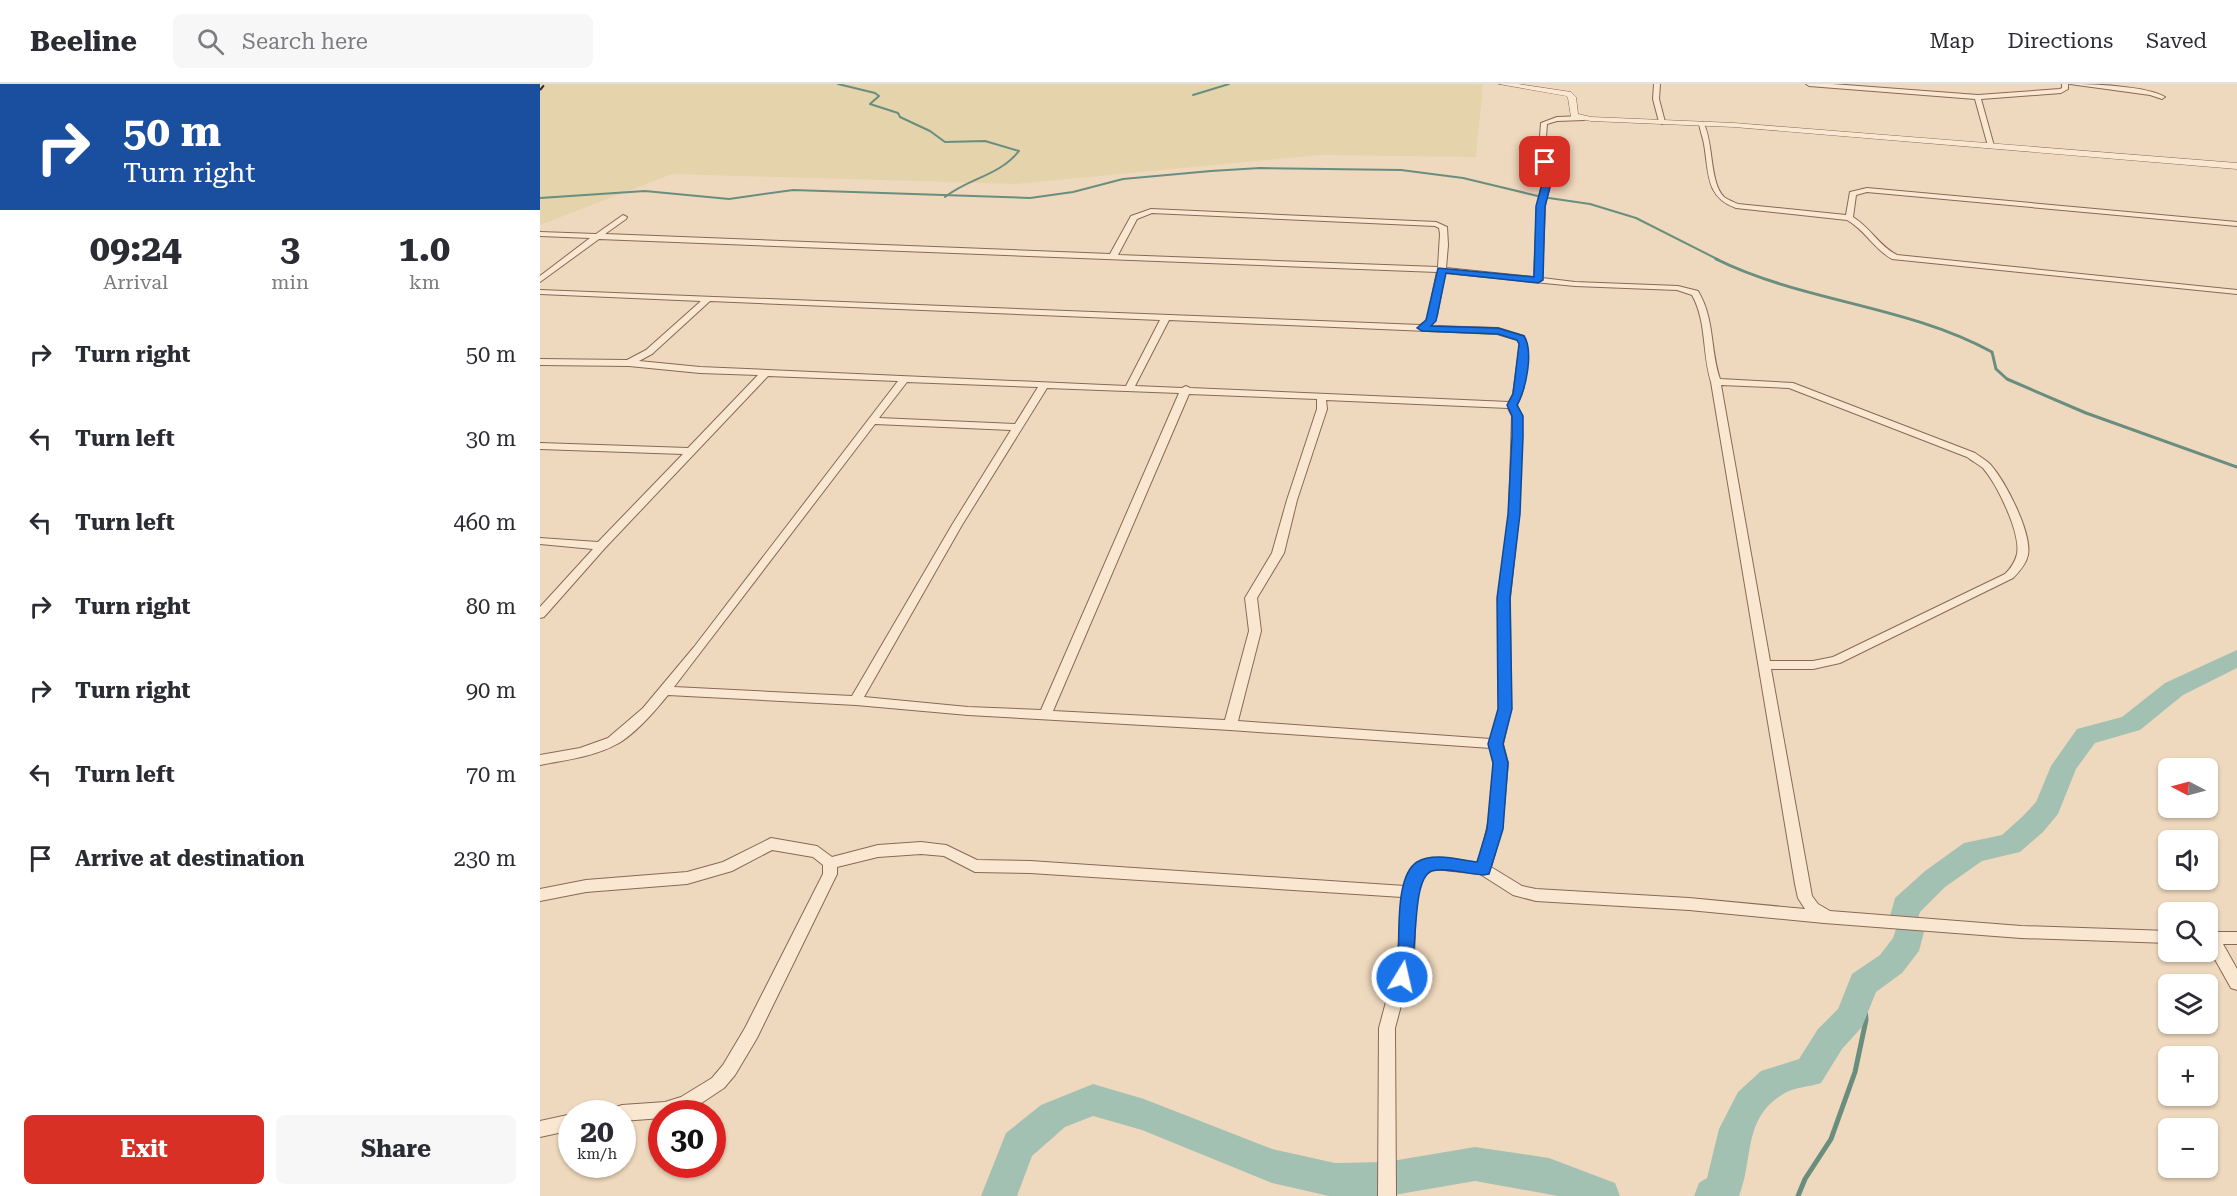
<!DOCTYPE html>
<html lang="en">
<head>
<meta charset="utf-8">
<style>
	:root { --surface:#fff; --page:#f7f7f7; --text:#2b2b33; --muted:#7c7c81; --line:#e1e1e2; --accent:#d93025 }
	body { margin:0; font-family:"Roboto Serif",serif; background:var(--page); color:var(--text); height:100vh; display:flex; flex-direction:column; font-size:22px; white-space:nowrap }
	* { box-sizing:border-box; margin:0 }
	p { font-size:20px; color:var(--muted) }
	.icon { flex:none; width:33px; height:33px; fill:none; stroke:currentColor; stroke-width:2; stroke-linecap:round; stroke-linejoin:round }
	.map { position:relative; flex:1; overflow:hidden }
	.side { display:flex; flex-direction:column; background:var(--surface); width:540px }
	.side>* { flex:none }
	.banner { background:#1a4fa0; color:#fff; overflow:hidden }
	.needle { width:39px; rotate:276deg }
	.tools { position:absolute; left:1618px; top:674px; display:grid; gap:12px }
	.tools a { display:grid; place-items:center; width:60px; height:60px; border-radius:9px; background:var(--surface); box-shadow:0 2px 4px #0004; font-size:30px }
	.speed { position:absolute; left:18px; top:1016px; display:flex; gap:12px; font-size:30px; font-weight:700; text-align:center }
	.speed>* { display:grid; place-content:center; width:78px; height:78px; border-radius:50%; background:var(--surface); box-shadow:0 2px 4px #0004; line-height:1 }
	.speed small { font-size:15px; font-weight:400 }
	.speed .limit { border:9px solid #d22; background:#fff; color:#111 }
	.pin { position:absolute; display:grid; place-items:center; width:51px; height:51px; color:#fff; margin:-26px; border-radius:12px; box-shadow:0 3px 9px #0006 }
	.me { position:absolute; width:66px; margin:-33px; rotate:9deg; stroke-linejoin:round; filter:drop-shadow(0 0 4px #0008) }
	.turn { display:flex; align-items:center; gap:21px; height:126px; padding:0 24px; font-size:27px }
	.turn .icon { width:78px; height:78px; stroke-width:2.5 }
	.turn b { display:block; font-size:42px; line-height:51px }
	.eta { display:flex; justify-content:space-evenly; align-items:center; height:102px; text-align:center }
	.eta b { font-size:36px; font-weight:700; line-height:42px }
	.primary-button { display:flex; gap:12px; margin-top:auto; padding:12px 24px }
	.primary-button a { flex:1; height:69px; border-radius:9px; background:var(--accent); color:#fff; font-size:24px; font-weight:700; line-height:69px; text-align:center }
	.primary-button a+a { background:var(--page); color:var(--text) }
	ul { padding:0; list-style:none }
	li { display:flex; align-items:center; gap:18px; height:84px; padding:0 24px }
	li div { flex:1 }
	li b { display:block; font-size:22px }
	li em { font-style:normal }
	header { display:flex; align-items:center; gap:36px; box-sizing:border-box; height:84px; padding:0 30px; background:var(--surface); border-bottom:2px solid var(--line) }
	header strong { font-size:28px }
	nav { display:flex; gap:33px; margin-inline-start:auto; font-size:21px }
	.search { width:420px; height:54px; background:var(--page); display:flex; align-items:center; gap:15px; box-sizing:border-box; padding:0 21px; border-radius:9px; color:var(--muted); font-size:22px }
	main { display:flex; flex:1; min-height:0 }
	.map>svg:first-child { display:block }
</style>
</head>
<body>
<header>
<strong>Beeline</strong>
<div class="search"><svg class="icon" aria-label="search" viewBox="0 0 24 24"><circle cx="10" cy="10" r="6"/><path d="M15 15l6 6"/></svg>Search here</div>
<nav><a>Map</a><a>Directions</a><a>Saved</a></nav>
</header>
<main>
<section class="side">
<div class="banner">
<div class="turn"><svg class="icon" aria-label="right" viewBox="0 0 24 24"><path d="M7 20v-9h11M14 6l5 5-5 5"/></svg><div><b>50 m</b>Turn right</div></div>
</div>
<div class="eta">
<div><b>09:24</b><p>Arrival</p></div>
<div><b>3</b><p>min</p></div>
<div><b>1.0</b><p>km</p></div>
</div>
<ul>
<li><svg class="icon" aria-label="right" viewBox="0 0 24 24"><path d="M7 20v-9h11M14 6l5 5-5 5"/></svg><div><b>Turn right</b></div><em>50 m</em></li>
<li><svg class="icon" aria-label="left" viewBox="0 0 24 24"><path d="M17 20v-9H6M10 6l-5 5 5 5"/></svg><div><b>Turn left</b></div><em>30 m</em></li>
<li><svg class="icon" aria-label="left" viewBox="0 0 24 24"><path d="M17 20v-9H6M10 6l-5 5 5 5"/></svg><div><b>Turn left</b></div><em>460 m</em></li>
<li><svg class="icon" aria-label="right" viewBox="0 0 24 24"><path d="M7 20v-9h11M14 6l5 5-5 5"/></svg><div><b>Turn right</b></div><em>80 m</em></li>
<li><svg class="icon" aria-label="right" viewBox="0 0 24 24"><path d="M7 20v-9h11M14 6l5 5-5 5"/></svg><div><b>Turn right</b></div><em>90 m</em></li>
<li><svg class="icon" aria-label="left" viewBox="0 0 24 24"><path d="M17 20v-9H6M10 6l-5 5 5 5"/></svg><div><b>Turn left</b></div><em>70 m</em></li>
<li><svg class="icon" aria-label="arrive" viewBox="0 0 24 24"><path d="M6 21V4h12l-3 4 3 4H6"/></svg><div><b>Arrive at destination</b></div><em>230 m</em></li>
</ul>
<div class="primary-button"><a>Exit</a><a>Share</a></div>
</section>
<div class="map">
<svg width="1697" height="1112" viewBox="0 0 1697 1112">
	<rect width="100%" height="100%" fill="#efd9be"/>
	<polygon fill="#e5d3ab" points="0,0 943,0 936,73 780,71 476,100 132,90 0,141"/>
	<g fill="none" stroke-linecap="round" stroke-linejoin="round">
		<g stroke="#698e7f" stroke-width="2">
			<path d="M298 0 335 9 339 12 330 20 358 29 360 33 390 47 405 58 445 57 479 67C459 92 429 94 405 113"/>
			<polyline points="653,11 689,0"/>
			<polyline points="0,114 105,107 189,115 253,106 490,114 533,108 583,95 671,87 720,84 861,86 923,94 1002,113 1050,120 1096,134 1179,176"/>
		</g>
		<path stroke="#698e7f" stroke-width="3" d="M1176 175C1263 218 1366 221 1452 268L1456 285 1467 295 1546 329 1697 383"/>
		<polyline stroke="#698e7f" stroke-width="5" points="1258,1112 1265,1095 1291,1055 1315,988 1326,936 1323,900"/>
		<g fill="#a2c1b3" fill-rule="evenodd">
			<path d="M1697 566V584L1643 611 1600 646 1555 659 1536 685 1518 730 1503 748 1480 768 1442 777 1405 803 1380 828 1377 838 1384 848 1379 867 1362 889 1336 908 1322 943 1302 965 1281 999C1270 1003 1255 1003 1245 1009 1202 1033 1214 1075 1199 1112H1154L1159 1099 1167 1094 1179 1045 1198 1008 1221 987 1259 975 1278 945 1298 925 1312 890 1340 871 1353 854 1357 842 1350 832 1355 814 1385 787 1424 759 1462 751 1483 732 1496 718 1511 682 1537 645 1582 633 1625 599Z"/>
			<polygon points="553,1000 604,1015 732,1065 795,1079 846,1078 935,1063 1009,1074 1075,1099 1080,1112 1018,1112 935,1097 848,1112 789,1112 732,1099 602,1046 553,1032 525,1043 492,1072 477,1112 441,1112 466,1049 501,1021"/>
		</g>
		<defs>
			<g id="minor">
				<polygon points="1114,0 1120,0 1119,15 1125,38 1122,40 1119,38 1113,15"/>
				<polygon points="1266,0 1292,0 1438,11 1520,5 1522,4 1522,0 1528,0 1528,5 1521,9 1441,15 1454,62 1451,64 1448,62 1435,15 1269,2"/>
				<path d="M1530 0C1553 0 1607 2 1625 13L1622 15 1610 11Z"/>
				<path d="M1017 33 1044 32 1047 34 1044 36 1017 37 1007 40 1005 66 1010 100 1005 122 1002 194 1035 198 1138 202 1158 207C1175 235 1170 266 1180 295L1253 299 1435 369C1440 373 1446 376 1450 380 1465 397 1492 448 1488 471 1486 480 1479 488 1473 494L1300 579 1273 585H1231L1272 812 1278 820 1290 827 1481 842 1629 847V859L1481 854 1284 839 1149 826 996 817 973 811 940 790 895 785 887 787 881 795 876 817 874 873 855 944 856 1112H838L839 944 858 873 862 813 490 789 435 788 404 772 381 770 338 773 297 783V790L217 954 195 991 184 1004 151 1026 141 1029H122V1034L82 1037V1029H73L76 1023 82 1021 125 1018 141 1013 172 994 183 981 205 944 283 790V781L273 773 232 766 192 787 147 800 46 808 0 817V805L46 796 147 788 183 778 231 754 277 762 292 773 338 761 381 758 406 761 437 776 490 777 865 802C873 763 909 775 938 779 948 745 959 699 951 664L690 646 428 631 316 621 128 611C115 627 94 651 77 660 54 673 25 676 0 681V671L40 664 68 654 103 624 154 563 358 297 228 292 65 464 4 533 0 534V523L53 465 0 460V454L58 458 143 370 0 365V359L148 364 218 291 160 289 89 282 0 281V275L87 276 106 266 161 217 0 210V206L880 241 886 237 888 232 897 188 59 155 0 198V192L50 154 0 152V148L56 150 83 131 87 133 86 135 65 150 570 170 591 132 611 125 896 138 907 143 908 161 906 184 994 193 997 122 1002 100 999 66 1001 39ZM612 129 895 142 899 144 900 150 898 183 578 171 597 135ZM905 189 1035 202 1137 206 1152 211C1167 238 1162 269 1171 298L1255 800 1258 814 1265 825 1149 814 996 805 982 802 951 783 962 745 968 679 963 660 971 625 970 514 979 430 982 332 977 321C985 307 992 266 984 252L958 244 891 242 897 232ZM170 217 620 236 586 302 160 283 99 277 112 270ZM629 236 957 250 977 256 980 260 973 310 969 318 650 304 646 302 642 304 595 302ZM367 298 498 303 475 340 339 334ZM1181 301 1249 304 1427 373C1432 377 1438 380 1443 384 1457 400 1481 449 1477 470 1475 478 1471 484 1465 490L1293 573 1273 577H1230ZM507 304 639 309 501 626 428 623 324 613 422 441ZM649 310 777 315V325L747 416 732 469 705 514 709 547 685 636 513 627ZM786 316 968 324 972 332 969 430 958 514 959 625 951 655 698 637 721 547 717 514 744 469 757 416 787 325ZM335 340 471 346 412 441 312 612 134 603Z"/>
				<path d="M1159 38H1163C1174 58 1169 98 1184 113 1188 116 1194 118 1198 120L1306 131 1310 108 1327 104 1697 138V142L1327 108 1316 111 1313 133C1330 143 1339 162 1357 171L1697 206V210L1352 175C1334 165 1325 146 1307 136L1196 124C1165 113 1169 88 1164 60 1163 53 1159 44 1159 38Z"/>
				<polygon points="1668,848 1697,848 1697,860 1683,860 1697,885 1697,906 1691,904 1668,863"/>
				<polygon points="32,1030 32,1046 0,1053 0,1037"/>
			</g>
			<polygon id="tertiary" points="959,0 978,0 1031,8 1036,13 1038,30 1051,33 1194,39 1697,79 1697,85 1194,43 1051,37 1031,33 1028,14 1026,12"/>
		</defs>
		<use href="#minor" stroke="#886956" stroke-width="2"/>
		<use href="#tertiary" stroke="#886956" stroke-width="1"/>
		<use href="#minor" fill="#fae7d1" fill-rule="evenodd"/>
		<use href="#tertiary" fill="#fae7d1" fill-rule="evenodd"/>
		<polyline stroke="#37241b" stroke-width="2" stroke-dasharray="6 6" stroke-linecap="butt" points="0,6 5,0"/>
	</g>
	<path fill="#1a73e8" stroke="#114b97" stroke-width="1.5" d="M1005 76 1008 78 1011 100 1005 122 1003 196 998 199 906 189 896 237 891 242 958 244 984 252C994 268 986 305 977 321L983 332V353L980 430 970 514 972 625 963 660 968 679 963 745 949 790 943 791C928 790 905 783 892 787 870 794 879 877 868 898L862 901 856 898C851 890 856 881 858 872 860 848 855 792 877 778 894 768 919 776 937 778L947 745 953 679 948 660 958 625 957 514 968 430 972 353V332L967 321 973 310 979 260 977 256 958 250 882 247 877 244 886 236 898 184 994 193 996 122 1002 100 1001 78Z"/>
</svg>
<div class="tools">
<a><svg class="needle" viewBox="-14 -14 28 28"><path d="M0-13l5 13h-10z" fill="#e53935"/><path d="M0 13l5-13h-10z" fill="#7c7c81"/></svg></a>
<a><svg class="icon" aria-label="sound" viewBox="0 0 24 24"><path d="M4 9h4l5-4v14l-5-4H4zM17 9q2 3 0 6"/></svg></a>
<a><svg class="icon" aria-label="search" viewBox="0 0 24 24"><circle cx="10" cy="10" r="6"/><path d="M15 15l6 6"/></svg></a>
<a><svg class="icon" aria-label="layers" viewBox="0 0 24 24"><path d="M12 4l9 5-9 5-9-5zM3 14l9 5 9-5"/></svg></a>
<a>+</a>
<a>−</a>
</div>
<div class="speed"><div>20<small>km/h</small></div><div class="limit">30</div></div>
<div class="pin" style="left:1005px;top:78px;background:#d93025"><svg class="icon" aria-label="arrive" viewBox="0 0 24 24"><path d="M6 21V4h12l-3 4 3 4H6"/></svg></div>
<svg class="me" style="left:862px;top:893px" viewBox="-20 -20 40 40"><circle r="17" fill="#1a73e8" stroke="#fff" stroke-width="3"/><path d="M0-11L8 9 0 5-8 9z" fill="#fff"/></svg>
</div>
</main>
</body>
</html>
